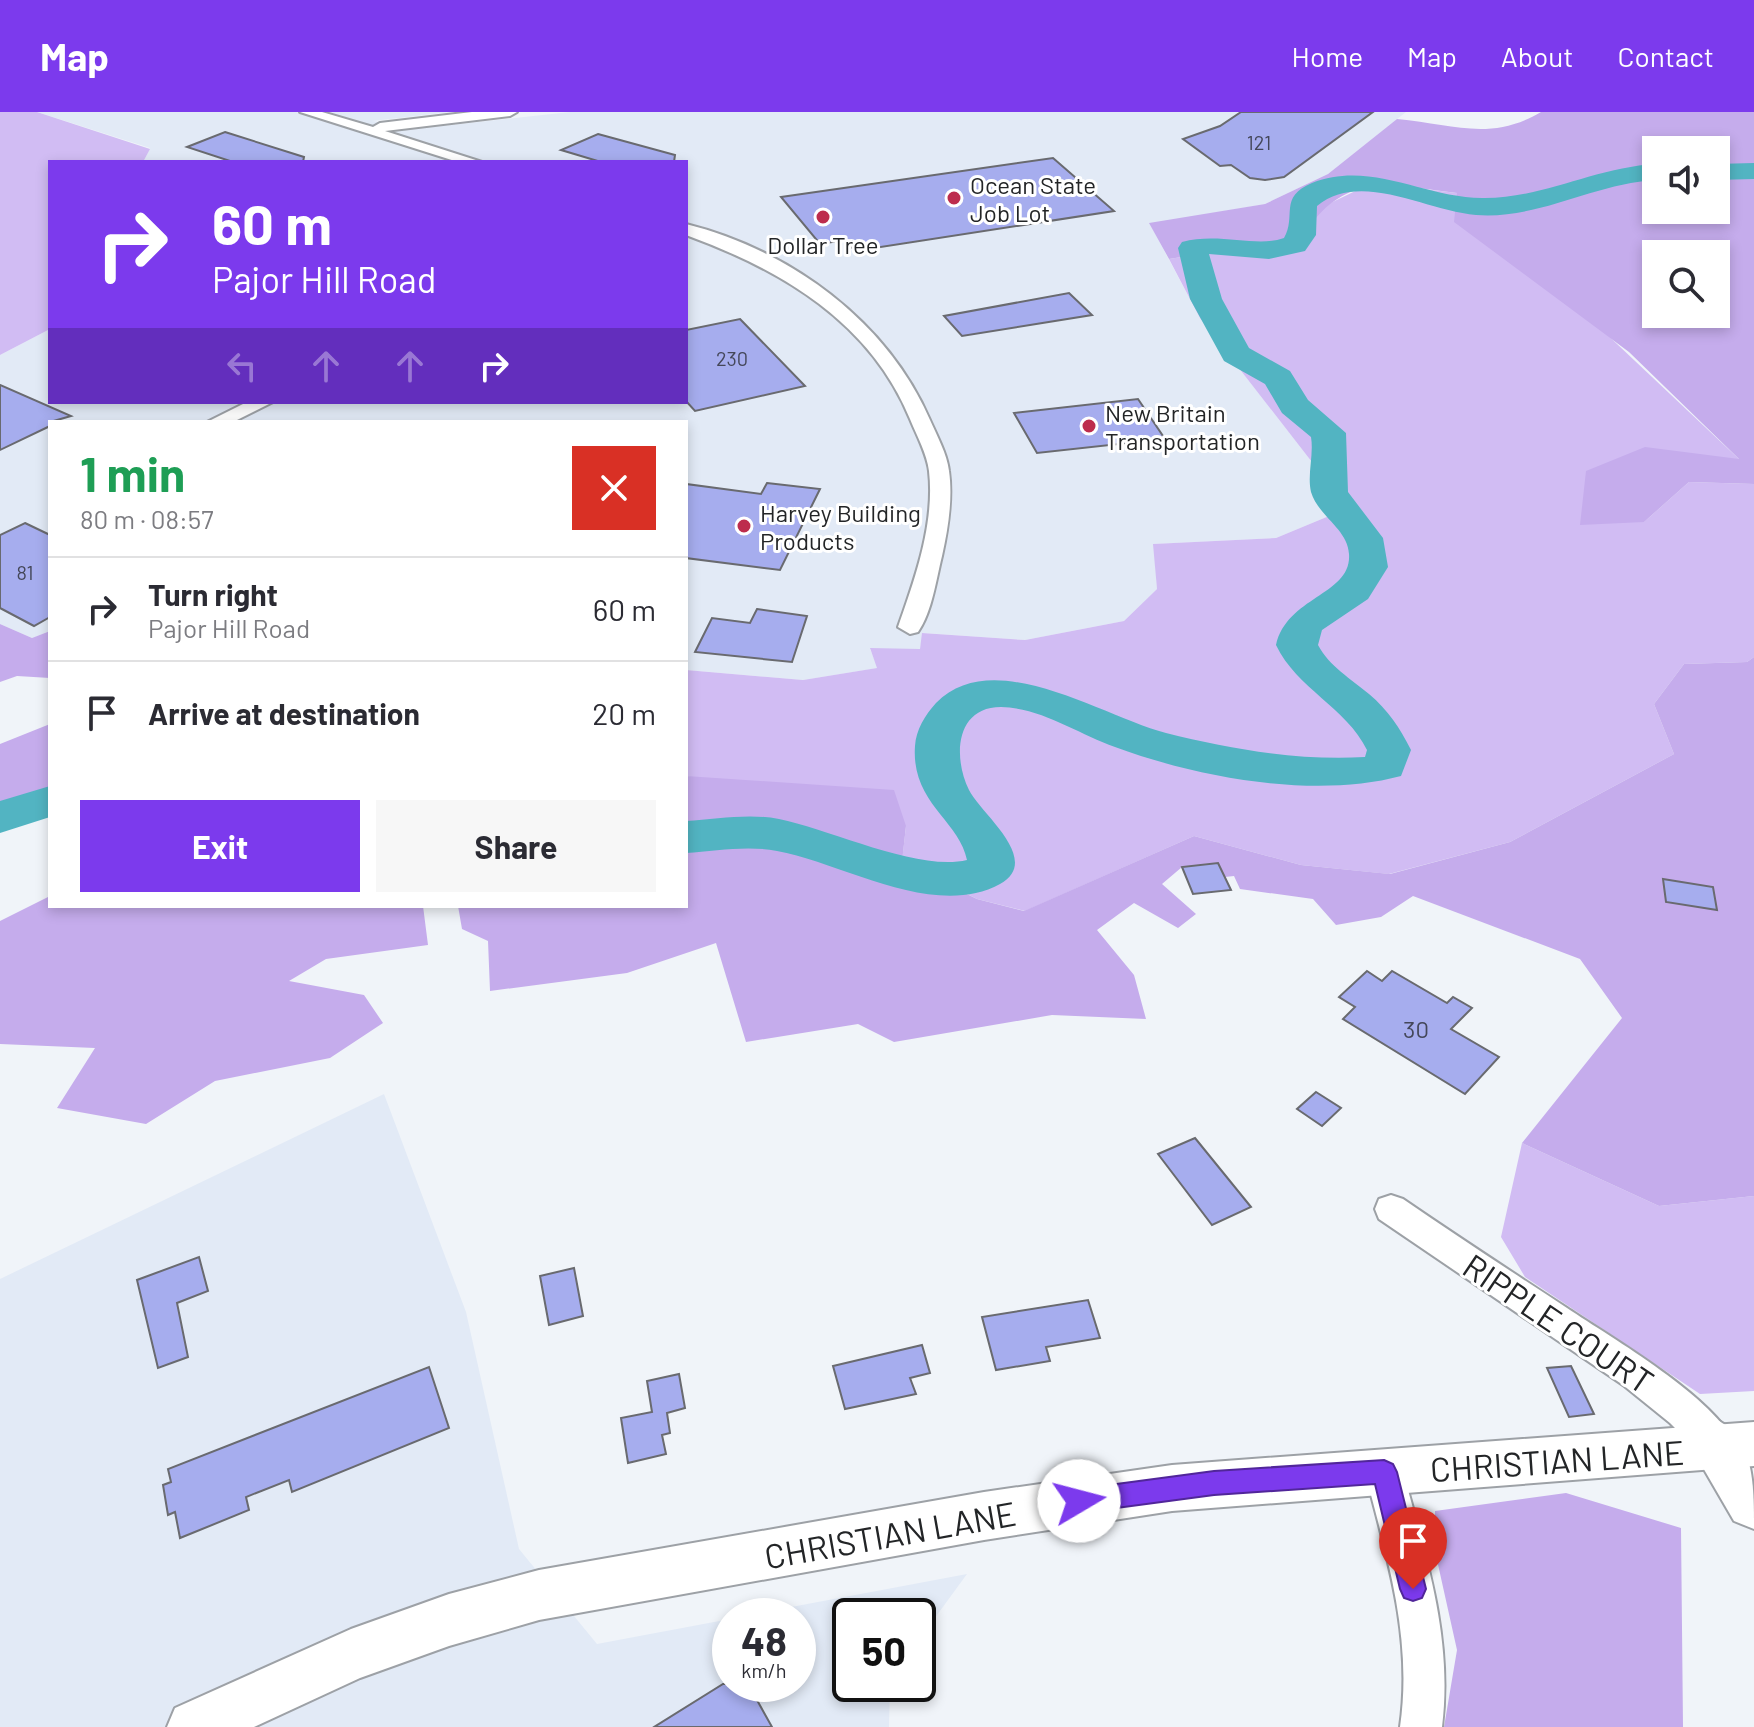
<!DOCTYPE html>
<html lang="en">
<head>
<meta charset="utf-8">
<style>
	:root { --surface:#fff; --page:#f7f7f7; --text:#2b2b33; --muted:#7c7c81; --line:#e1e1e2; --accent:#7c3aed }
	body { margin:0; font-family:Barlow,sans-serif; background:var(--page); color:var(--text); height:100vh; display:flex; flex-direction:column; font-size:30px; white-space:nowrap }
	* { box-sizing:border-box; margin:0 }
	p { font-size:26px; color:var(--muted) }
	.icon { flex:none; width:44px; height:44px; fill:none; stroke:currentColor; stroke-width:2; stroke-linecap:round; stroke-linejoin:round }
	.map { position:relative; flex:1; overflow:hidden }
	.drawer { position:absolute; left:48px; top:308px; width:640px; height:488px; display:flex; flex-direction:column; background:var(--surface); border-radius:0px; box-shadow:0 4px 12px #0003 }
	.drawer>* { flex:none }
	.top-card { position:absolute; left:48px; top:48px; width:640px; height:244px; border-radius:0px; box-shadow:0 4px 12px #0003; background:#7c3aed; color:#fff; overflow:hidden }
	.buttons { position:absolute; left:1642px; top:24px; display:grid; gap:16px }
	.buttons a { display:grid; place-items:center; width:88px; height:88px; border-radius:0px; background:var(--surface); box-shadow:0 4px 12px #0003; font-size:40px }
	.speed { position:absolute; left:712px; top:1486px; display:flex; gap:16px; font-size:40px; font-weight:700; text-align:center }
	.speed>* { display:grid; place-content:center; width:104px; height:104px; border-radius:50%; background:var(--surface); box-shadow:0 4px 12px #0003; line-height:1 }
	.speed small { font-size:20px; font-weight:400 }
	.speed .limit { border:4px solid #111; border-radius:12px; background:#fff; color:#111 }
	.pin { position:absolute; display:grid; place-items:center; width:68px; height:68px; color:#fff; margin:-82px -34px; border-radius:50% 50% 50% 0; rotate:-45deg; box-shadow:0 0 8px #0007 }
	.pin .icon { rotate:45deg }
	.me { position:absolute; width:88px; margin:-44px; rotate:82deg; stroke-linejoin:round; filter:drop-shadow(0 0 6px #0008) }
	.turn { display:flex; align-items:center; gap:28px; height:168px; padding:0 32px; font-size:36px }
	.turn .icon { width:104px; height:104px; stroke-width:2.5 }
	.turn b { display:block; font-size:56px; line-height:68px }
	.lanes { display:flex; align-items:center; height:76px; padding:0 32px; background:#0003; justify-content:center; gap:40px; direction:ltr }
	.lanes .off { opacity:.35 }
	.round { display:grid; place-items:center; flex:none; width:84px; height:84px; border-radius:0px; background:var(--page) }
	.summary { display:flex; align-items:center; justify-content:space-between; height:136px; padding:0 32px }
	h1 { font-size:48px; font-weight:700; line-height:60px; color:#1e9e55 }
	.primary-button { display:flex; gap:16px; margin-top:auto; padding:16px 32px }
	.primary-button a { flex:1; height:92px; border-radius:0px; background:var(--accent); color:#fff; font-size:32px; font-weight:700; line-height:92px; text-align:center }
	.primary-button a+a { background:var(--page); color:var(--text) }
	ul { padding:0; list-style:none }
	li { display:flex; align-items:center; gap:24px; height:104px; padding:0 32px; border-top:2px solid var(--line) }
	li div { flex:1 }
	li b { display:block; font-size:30px }
	li em { font-style:normal }
	header { display:flex; align-items:center; gap:48px; box-sizing:border-box; height:112px; padding:0 40px; background:var(--accent); color:#fff }
	header strong { font-size:38px }
	nav { display:flex; gap:44px; margin-inline-start:auto; font-size:28px }
	.map>svg:first-child { display:block }
</style>
</head>
<body>
<header>
<strong>Map</strong>
<nav><a>Home</a><a>Map</a><a>About</a><a>Contact</a></nav>
</header>
<div class="map">
<svg width="1754" height="1615" viewBox="0 0 1754 1615">
	<rect width="100%" height="100%" fill="#f0f4f9"/>
	<g fill="#e2eaf6">
		<polygon points="37,0 452,0 372,9 424,16 570,0 1406,0 1328,62 1265,92 1150,112 1200,206 1315,354 1329,404 1276,426 1154,432 1157,477 1124,509 1025,528 923,521 920,537 870,537 878,556 803,568 686,558 686,310 50,310 50,519 32,526 0,512 0,243 50,217 50,290 686,290 686,50 143,50 150,36"/>
		<polygon points="384,982 466,1200 519,1437 597,1532 730,1507 730,1572 798,1572 798,1504 744,1504 967,1462 918,1529 918,1504 850,1504 850,1572 890,1572 889,1615 0,1615 0,1167"/>
	</g>
	<g fill="#d1bcf3">
		<polygon points="0,0 37,0 150,37 143,50 50,50 50,217 0,243"/>
		<polygon points="1372,71 1457,81 1740,348 1701,343 1644,410 1689,370 1754,372 1754,545 1747,550 1684,552 1654,592 1674,642 1510,730 1389,762 1301,753 1194,724 1025,799 977,787 902,749 906,714 686,664 686,558 803,568 877,556 870,536 920,537 922,521 1025,528 1124,509 1157,477 1153,432 1276,426 1329,404 1315,354 1200,206 1169,147 1300,126 1320,96"/>
		<polygon points="1522,1031 1659,1094 1754,1084 1754,1279 1700,1282 1525,1165 1501,1125"/>
	</g>
	<g fill="#c5acec" fill-rule="evenodd">
		<path d="M1541 0H1754V372L1689 370 1644 410 1580 413 1586 359 1645 335 1739 347 1629 240 1454 110 1457 81C1387 73 1345 58 1301 126L1169 147 1149 111 1265 92 1328 62 1397 7C1453 12 1490 30 1541 0ZM1656 38H1716V98H1656ZM1656 142H1716V202H1656Z"/>
		<polygon points="0,512 32,526 50,519 50,566 17,564 0,570"/>
		<polygon points="1754,545 1754,1084 1659,1094 1522,1031 1622,906 1580,847 1413,784 1381,805 1336,813 1313,787 1240,777 1234,764 1225,765 1218,751 1182,755 1162,772 1196,802 1178,816 1134,791 1097,818 1134,863 1146,907 1052,903 894,930 858,912 746,930 716,831 627,861 490,879 488,829 462,817 458,794 686,794 686,664 894,678 906,714 902,750 977,787 1024,799 1194,724 1301,753 1390,762 1510,730 1674,642 1654,592 1684,552 1747,550"/>
		<polygon points="50,612 50,690 0,704 0,632"/>
		<polygon points="50,784 50,794 423,794 428,833 326,847 289,869 364,883 383,911 330,946 215,969 146,1012 57,996 95,936 0,932 0,809"/>
		<polygon points="1566,1381 1681,1416 1683,1615 1444,1615 1457,1538 1435,1439 1435,1399"/>
	</g>
	<g fill="none" stroke-linecap="round" stroke-linejoin="round">
		<g fill="#52b4c2" fill-rule="evenodd">
			<polygon points="1754,51 1754,67 1716,68 1716,52"/>
			<path d="M1656 52V68C1595 71 1538 108 1476 103 1426 99 1361 58 1317 94L1316 123 1305 139 1269 147 1209 142 1222 187 1249 236 1290 259 1308 288 1346 321 1348 380 1383 426 1388 455 1368 487 1322 518 1318 533C1329 554 1351 567 1369 582 1388 598 1400 616 1411 638L1401 664C1315 687 1199 666 1115 635 1078 622 1042 596 1001 595 955 595 953 646 969 678 981 702 1043 748 1000 772 934 808 843 751 777 739 747 733 716 739 686 741V709C717 707 749 701 779 707 830 717 918 760 967 748 959 708 911 691 915 634 916 618 925 603 936 591 994 532 1103 605 1166 621 1230 637 1299 649 1365 645L1367 638C1346 595 1297 577 1276 533 1287 484 1352 483 1349 442 1348 417 1318 404 1311 380 1307 362 1314 343 1311 325L1282 301 1265 272 1224 249 1190 187 1178 136 1182 130C1219 120 1257 136 1284 126 1297 104 1278 85 1312 71 1371 48 1424 86 1482 86 1542 87 1596 55 1656 52Z"/>
			<polygon points="50,674 50,705 0,721 0,689"/>
		</g>
	</g>
	<g fill="#a6adee" stroke="#696a6f" stroke-width="2">
		<polygon points="1241,0 1373,0 1284,65 1265,68 1250,66 1231,53 1220,54 1183,27 1220,14"/>
		<polygon points="225,20 304,45 303,50 233,50 187,35"/>
		<polygon points="598,22 675,43 674,50 601,50 561,38"/>
		<polygon points="1053,46 1114,99 855,139 845,128 820,132 781,85"/>
		<polygon points="1069,181 1092,203 962,224 944,204"/>
		<polygon points="740,207 805,274 695,299 686,289 686,218"/>
		<polygon points="0,273 71,304 50,310 50,314 0,338"/>
		<polygon points="1138,287 1165,327 1037,341 1014,301"/>
		<polygon points="767,371 820,377 780,458 686,446 686,372 761,382"/>
		<polygon points="25,411 50,423 50,505 34,514 0,496 0,423"/>
		<polygon points="757,497 807,504 792,550 695,540 712,506 750,511"/>
		<polygon points="1218,751 1231,778 1193,782 1182,755"/>
		<polygon points="1663,767 1713,775 1717,798 1666,790"/>
		<polygon points="1367,859 1382,869 1392,859 1447,891 1453,885 1472,896 1451,917 1499,945 1465,982 1343,907 1355,895 1339,885"/>
		<polygon points="1316,980 1341,996 1322,1014 1297,997"/>
		<polygon points="1195,1026 1251,1095 1212,1113 1158,1042"/>
		<polygon points="199,1145 208,1179 177,1191 188,1245 158,1256 137,1168"/>
		<polygon points="574,1156 583,1204 549,1213 540,1164"/>
		<polygon points="1088,1188 1100,1226 1046,1235 1050,1249 996,1258 982,1205"/>
		<polygon points="922,1233 930,1261 910,1266 916,1282 845,1297 833,1254"/>
		<polygon points="1571,1254 1594,1302 1569,1305 1547,1256"/>
		<polygon points="429,1255 449,1316 292,1380 289,1368 246,1385 249,1398 180,1426 175,1400 168,1403 163,1373 171,1370 168,1357"/>
		<polygon points="679,1262 685,1296 667,1301 670,1321 662,1323 666,1342 628,1351 621,1306 652,1300 647,1269"/>
		<polygon points="723,1572 748,1572 772,1615 654,1615"/>
	</g>
	<g fill="none" stroke-linecap="round" stroke-linejoin="round">
		<defs>
			<g id="minor">
				<polygon points="300,0 322,0 373,15 380,11 472,0 517,0 510,4 385,19 482,50 458,50"/>
				<path d="M686 112C790 138 887 209 930 308 937 324 947 342 949 359 953 387 948 417 942 444 936 468 932 500 918 520L910 522 898 515C915 467 935 411 929 359 927 342 917 324 910 307 870 210 782 158 686 123Z"/>
				<polygon points="247,290 273,290 233,310 207,310"/>
				<path d="M1391 1083 1403 1087C1457 1124 1512 1160 1567 1196 1613 1227 1715 1285 1737 1335L1732 1347 1719 1352 1706 1347 1670 1311 1623 1273 1379 1107 1375 1097 1379 1087Z"/>
				<path d="M1384 1342 1397 1348 1403 1360C1426 1445 1453 1526 1442 1615H1400C1413 1527 1387 1445 1365 1360L1371 1348Z"/>
			</g>
			<polygon id="major" points="1754,1310 1754,1354 1172,1399 984,1428 539,1508 449,1534 360,1566 254,1615 167,1615 175,1596 351,1517 449,1482 539,1458 984,1380 1172,1353"/>
			<path id="highway" d="M1719 1309C1754 1328 1754 1373 1754 1417L1734 1409 1691 1335 1699 1317Z"/>
		</defs>
		<use href="#minor" stroke="#9da1a6" stroke-width="4"/>
		<use href="#major" stroke="#9da1a6" stroke-width="4"/>
		<use href="#highway" stroke="#9da1a6" stroke-width="4"/>
		<use href="#minor" fill="#fff" fill-rule="evenodd"/>
		<use href="#major" fill="#fff" fill-rule="evenodd"/>
		<use href="#highway" fill="#fff" fill-rule="evenodd"/>
	</g>
	<polygon fill="#7c3aed" stroke="#51269a" stroke-width="2" points="1384,1348 1393,1352 1397,1360 1426,1477 1422,1486 1413,1489 1404,1486 1400,1477 1375,1372 1214,1383 1079,1401 1070,1397 1067,1389 1070,1381 1079,1377 1214,1359"/>
	<g fill="#bd2c4d" stroke="#fff" stroke-width="3">
		<circle cx="954" cy="86" r="8"/>
		<circle cx="823" cy="105" r="8"/>
		<circle cx="1089" cy="314" r="8"/>
		<circle cx="744" cy="414" r="8"/>
	</g>
	<g text-anchor="middle" dominant-baseline="central" stroke-width="6" stroke-linejoin="round" paint-order="stroke">
		<g font-size="20" fill="#444759">
			<text x="1259" y="30">121</text>
			<text x="732" y="246">230</text>
			<text x="25" y="460">81</text>
		</g>
		<g font-size="24" fill="#232527" stroke="#fff" text-anchor="start">
			<text x="970" y="72">Ocean State<tspan x="970" dy="28">Job Lot</tspan></text>
			<text x="823" y="132" text-anchor="middle">Dollar Tree</text>
			<text x="1105" y="300">New Britain<tspan x="1105" dy="28">Transportation</tspan></text>
			<text x="760" y="400">Harvey Building<tspan x="760" dy="28">Products</tspan></text>
		</g>
		<g font-size="24" fill="#444759">
			<text x="1416" y="916">30</text>
		</g>
		<g font-size="34" fill="#232527" stroke="#fff">
			<text transform="translate(1559 1211) rotate(34)">RIPPLE COURT</text>
			<text transform="translate(1557 1348) rotate(-4)">CHRISTIAN LANE</text>
			<text transform="translate(890 1422) rotate(-10)">CHRISTIAN LANE</text>
		</g>
	</g>
</svg>
<div class="buttons">
<a><svg class="icon" aria-label="sound" viewBox="0 0 24 24"><path d="M4 9h4l5-4v14l-5-4H4zM17 9q2 3 0 6"/></svg></a>
<a><svg class="icon" aria-label="search" viewBox="0 0 24 24"><circle cx="10" cy="10" r="6"/><path d="M15 15l6 6"/></svg></a>
</div>
<div class="speed"><div>48<small>km/h</small></div><div class="limit">50</div></div>
<div class="pin" style="left:1413px;top:1477px;background:#d93025"><svg class="icon" aria-label="arrive" viewBox="0 0 24 24"><path d="M6 21V4h12l-3 4 3 4H6"/></svg></div>
<svg class="me" style="left:1079px;top:1389px" viewBox="-20 -20 40 40"><circle r="19" fill="#fff"/><path d="M0-13L10 11 0 6-10 11z" fill="#7c3aed"/></svg>
<div class="top-card">
<div class="turn"><svg class="icon" aria-label="right" viewBox="0 0 24 24"><path d="M7 20v-9h11M14 6l5 5-5 5"/></svg><div><b>60 m</b>Pajor Hill Road</div></div>
<div class="lanes"><svg class="icon off" aria-label="left" viewBox="0 0 24 24"><path d="M17 20v-9H6M10 6l-5 5 5 5"/></svg><svg class="icon off" aria-label="ahead" viewBox="0 0 24 24"><path d="M12 20V5M6 11l6-6 6 6"/></svg><svg class="icon off" aria-label="ahead" viewBox="0 0 24 24"><path d="M12 20V5M6 11l6-6 6 6"/></svg><svg class="icon" aria-label="right" viewBox="0 0 24 24"><path d="M7 20v-9h11M14 6l5 5-5 5"/></svg></div>
</div>
<section class="drawer">
<div class="summary"><div><h1>1 min</h1><p>80 m · 08:57</p></div><a class="round" style="background:#d93025;color:#fff"><svg class="icon" aria-label="close" viewBox="0 0 24 24"><path d="M6 6l12 12M18 6L6 18"/></svg></a></div>
<ul>
<li><svg class="icon" aria-label="right" viewBox="0 0 24 24"><path d="M7 20v-9h11M14 6l5 5-5 5"/></svg><div><b>Turn right</b><p>Pajor Hill Road</p></div><em>60 m</em></li>
<li><svg class="icon" aria-label="arrive" viewBox="0 0 24 24"><path d="M6 21V4h12l-3 4 3 4H6"/></svg><div><b>Arrive at destination</b></div><em>20 m</em></li>
</ul>
<div class="primary-button"><a>Exit</a><a>Share</a></div>
</section>
</div>
</body>
</html>
